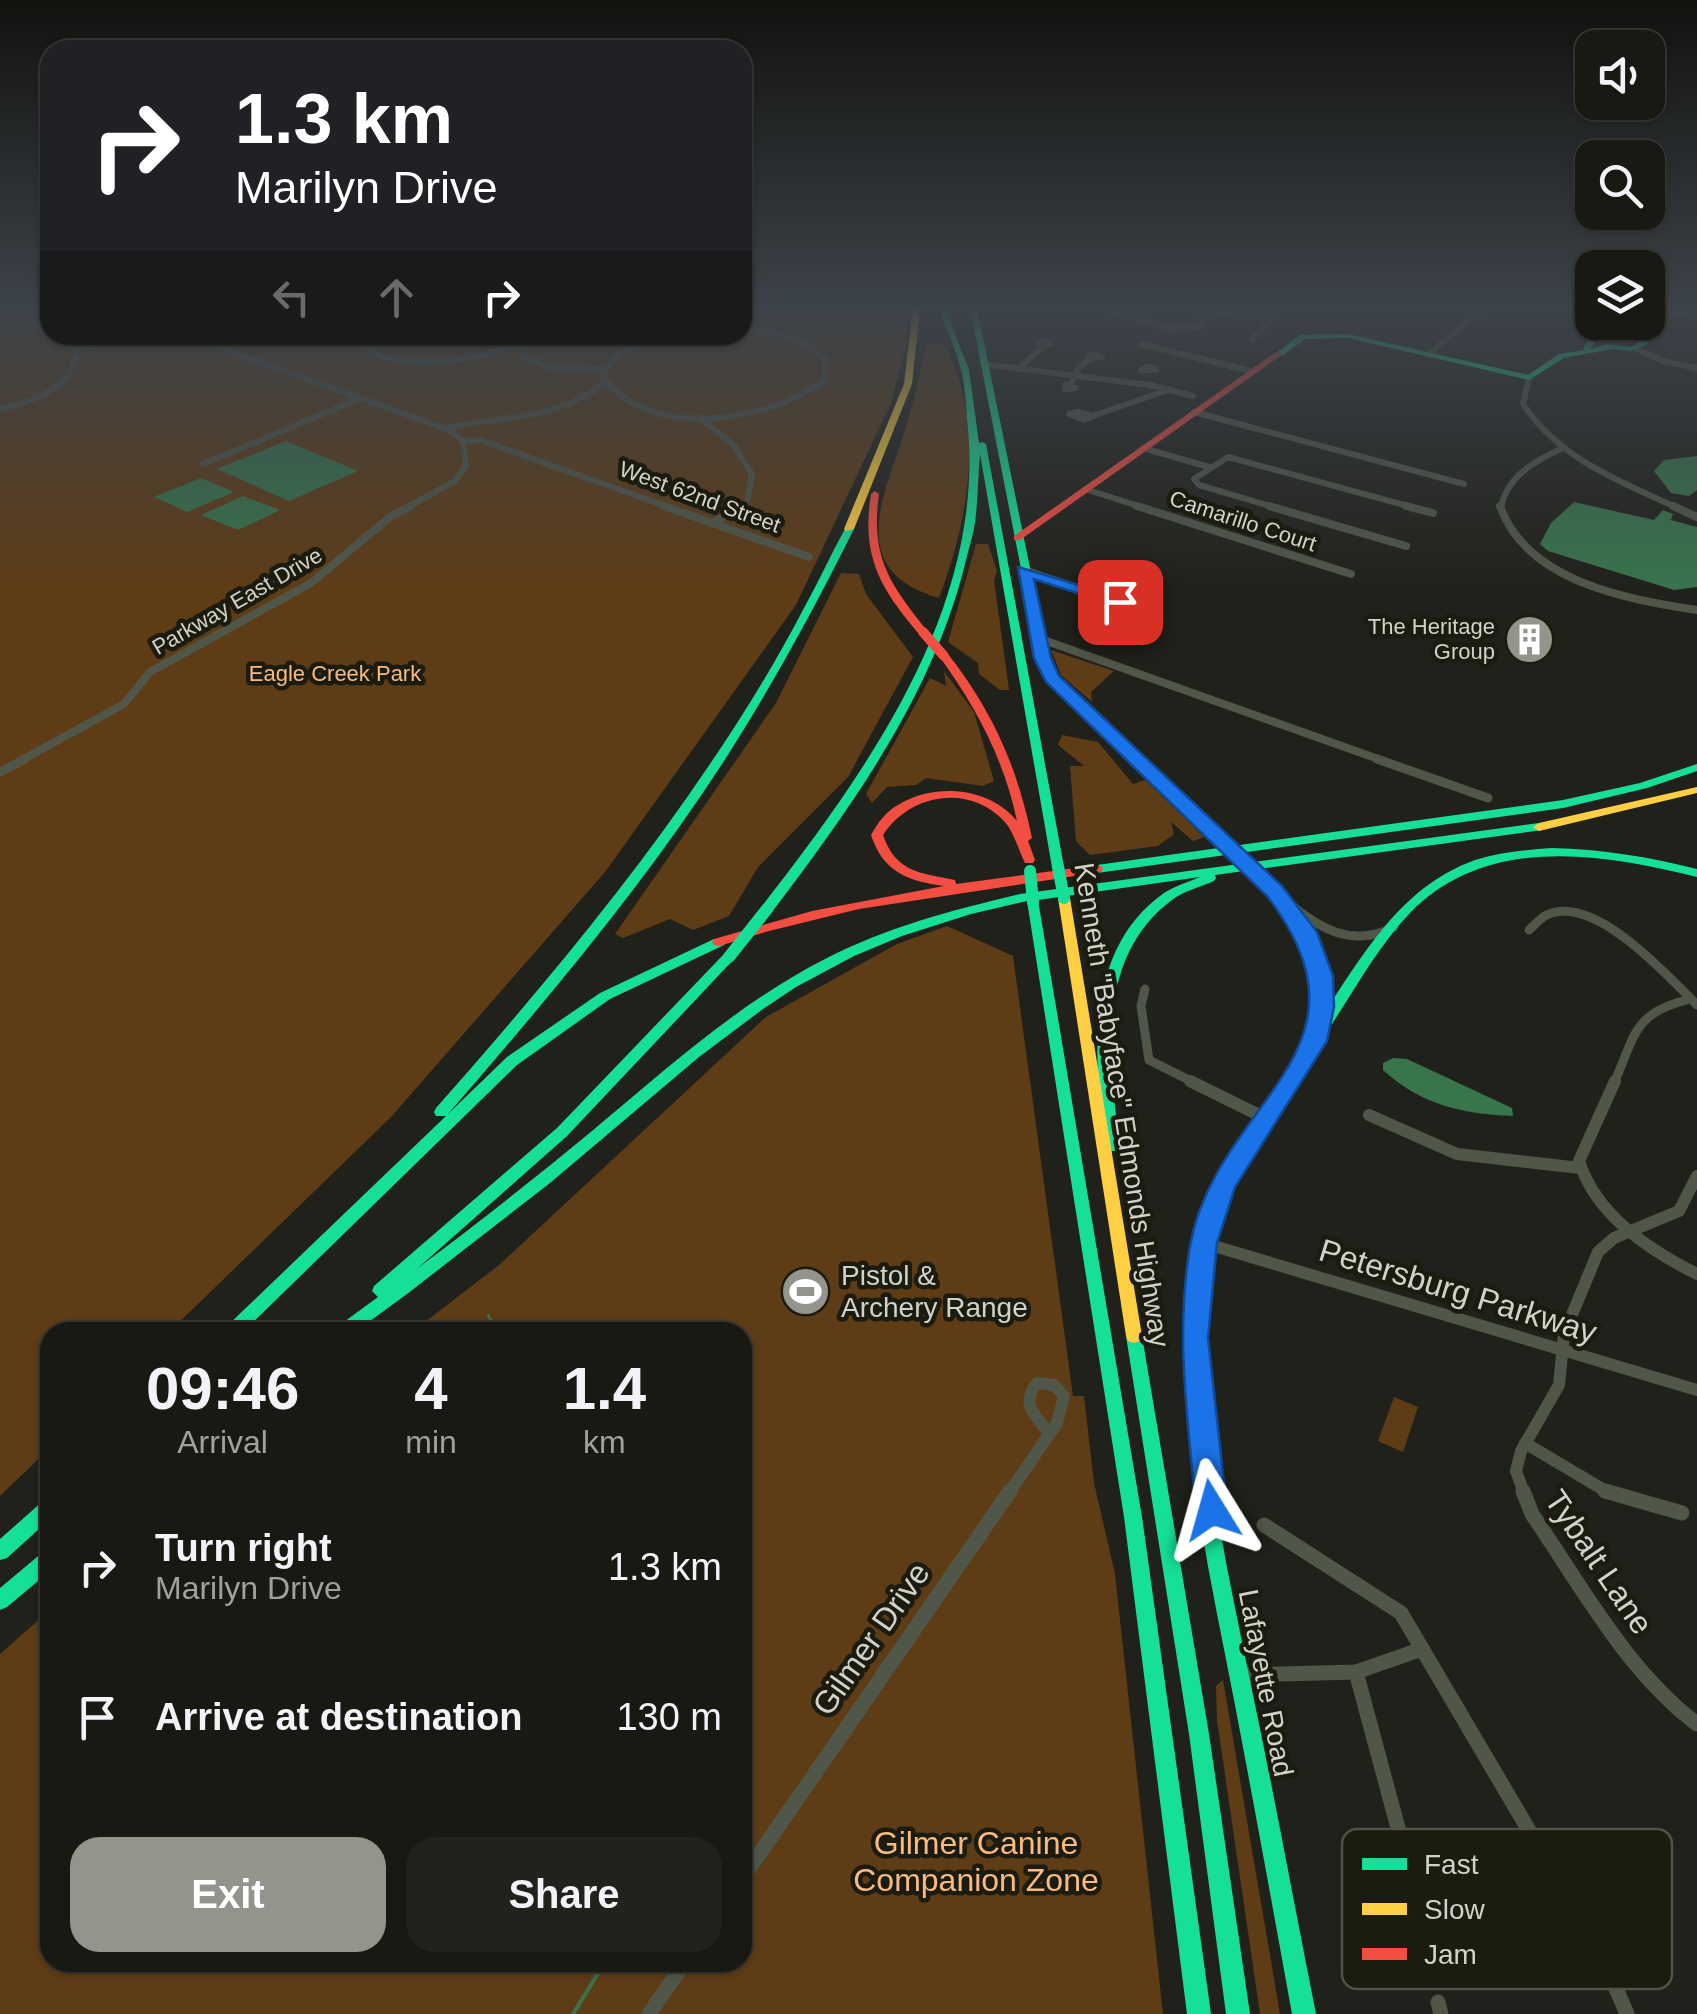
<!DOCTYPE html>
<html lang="en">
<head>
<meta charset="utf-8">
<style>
	:root { --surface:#191914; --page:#22221d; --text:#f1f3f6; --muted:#9fa0a0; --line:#373834; --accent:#94948d }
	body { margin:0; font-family:Arial,sans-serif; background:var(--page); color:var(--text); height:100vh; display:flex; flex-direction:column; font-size:38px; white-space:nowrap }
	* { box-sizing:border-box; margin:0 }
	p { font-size:32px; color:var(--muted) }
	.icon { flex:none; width:55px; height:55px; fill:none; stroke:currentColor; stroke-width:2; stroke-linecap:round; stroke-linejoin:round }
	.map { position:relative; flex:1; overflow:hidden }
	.side { position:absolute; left:40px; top:1322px; width:712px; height:650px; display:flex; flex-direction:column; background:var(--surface); border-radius:30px; box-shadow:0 2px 8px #0004,0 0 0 2px var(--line) }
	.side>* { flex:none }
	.guide { position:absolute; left:40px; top:40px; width:712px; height:305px; border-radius:30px; box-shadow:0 2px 8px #0004,0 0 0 2px var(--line); background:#202124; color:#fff; overflow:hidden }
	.controls { position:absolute; left:1575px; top:30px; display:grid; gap:20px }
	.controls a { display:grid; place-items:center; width:90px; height:90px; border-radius:20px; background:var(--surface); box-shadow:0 2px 8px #0004,0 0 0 2px var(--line); font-size:50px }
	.pin { position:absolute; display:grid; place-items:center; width:85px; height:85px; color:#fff; margin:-42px; border-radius:20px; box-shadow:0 5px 15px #0006 }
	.me { position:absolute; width:110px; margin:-55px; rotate:352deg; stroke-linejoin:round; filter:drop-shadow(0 0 8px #0008) }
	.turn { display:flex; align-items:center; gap:35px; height:210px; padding:0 30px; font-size:45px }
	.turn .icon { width:130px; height:130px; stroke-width:2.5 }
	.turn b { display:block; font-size:70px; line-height:85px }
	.lanes { display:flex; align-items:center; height:95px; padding:0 30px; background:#0003; justify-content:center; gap:50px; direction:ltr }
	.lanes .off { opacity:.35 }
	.eta { display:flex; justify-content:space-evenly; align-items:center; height:170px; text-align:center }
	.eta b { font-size:60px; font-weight:700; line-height:70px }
	.cta { display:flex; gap:20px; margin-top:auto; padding:20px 30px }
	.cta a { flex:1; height:115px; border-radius:30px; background:var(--accent); color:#fff; font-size:40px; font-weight:700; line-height:115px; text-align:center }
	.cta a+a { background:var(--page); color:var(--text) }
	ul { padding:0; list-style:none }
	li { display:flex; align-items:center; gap:30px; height:150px; padding:0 30px }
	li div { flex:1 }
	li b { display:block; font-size:38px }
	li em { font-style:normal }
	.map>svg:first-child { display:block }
</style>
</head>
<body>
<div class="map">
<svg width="1697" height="2014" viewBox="0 0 1697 2014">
	<rect width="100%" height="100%" fill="#21211b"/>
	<g fill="#5e3c16">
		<polygon points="0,308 50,308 50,335 742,335 743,308 906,308 907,342 891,403 796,605 605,872 391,1117 169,1332 50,1332 50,1448 0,1496"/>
		<path d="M934 343 945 346C986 421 969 519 939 598 859 575 874 519 896 457 909 420 919 382 926 344Z"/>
		<polygon points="976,544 988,544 997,571 994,580 1009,690 1000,690 979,674 978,663 948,642"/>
		<polygon points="841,573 859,574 866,594 913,657 848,777 758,867 729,916 693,930 670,919 623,938 615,934 776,703"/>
		<polygon points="1051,650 1114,671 1091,692 1092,702 1061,675"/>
		<polygon points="944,671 974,712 994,781 983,786 926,778 916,785 887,787 872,803 866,794 930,678 946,686"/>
		<polygon points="1062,735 1098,742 1133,784 1145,780 1204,837 1193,841 1171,822 1174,834 1158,846 1090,855 1076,841 1070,766 1084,766 1058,745"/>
		<polygon points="947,926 1013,956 1073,1396 1084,1396 1094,1483 1115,1574 1163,2014 0,2014 0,1654 50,1610 50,1962 742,1962 742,1332 412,1332 499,1265 766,1017 897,944"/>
		<polygon points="1394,1397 1418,1407 1403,1452 1378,1441"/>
		<polygon points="1223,1680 1280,2014 1260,2014 1217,1720 1216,1686"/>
	</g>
	<g fill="#38744c">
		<polygon points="286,441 358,471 289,501 217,469"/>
		<polygon points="1697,456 1697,490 1689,496 1671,493 1654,471 1664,460"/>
		<polygon points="201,478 234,492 187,512 154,497"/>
		<polygon points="243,496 280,510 238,530 201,515"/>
		<polygon points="1574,502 1654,520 1663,510 1673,514 1671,520 1697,527 1697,587 1674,590 1548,551 1540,544 1551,523"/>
		<path d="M1393 1058 1407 1059 1512 1108 1513 1116C1463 1114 1421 1105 1383 1070V1063Z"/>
	</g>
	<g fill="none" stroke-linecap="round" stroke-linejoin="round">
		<polyline stroke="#38744c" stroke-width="2.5" points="488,1315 498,1332"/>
		<polyline stroke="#38744c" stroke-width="4" points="573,2014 605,1962"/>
		<g stroke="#505749" stroke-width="6">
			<polyline points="43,308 34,323 50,334"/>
			<polyline points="744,308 748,328"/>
			<polyline points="1098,308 1171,329 1199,327 1209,313"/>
			<polyline points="1176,308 1272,319 1252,339"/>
			<polyline points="1657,308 1697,316"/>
			<polyline points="183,335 450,430 463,441 480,440 671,508"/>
			<path d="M351 335C361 343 371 353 383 357 436 374 503 349 554 335"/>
			<path d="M664 335 619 353 602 375C647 442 768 422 825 380L826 360C803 338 773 331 742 328"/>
			<polygon points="1046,341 1051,344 1039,344 1040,342"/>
			<polyline points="522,343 522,357 549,367 604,369"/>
			<polyline points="1141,344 1251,371"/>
			<polyline points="1635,348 1663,361 1697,368"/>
			<polyline points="77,349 157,335"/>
			<polygon points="1095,354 1102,357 1089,356"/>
			<polyline points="1428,354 1485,308"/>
			<polyline points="983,364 1150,385 1193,396"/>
			<polyline points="1021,366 1044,346"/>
			<polygon points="1148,367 1155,368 1156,370 1141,370"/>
			<path d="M1529 378 1523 404C1559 459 1621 482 1678 508"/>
			<polygon points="1066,384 1076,388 1065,389"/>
			<polyline points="1071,384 1079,367 1092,358"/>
			<path d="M0 409C34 401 74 389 77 349L52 335"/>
			<polygon points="1078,412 1093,416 1084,420 1069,414"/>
			<polyline points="1194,412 1464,484"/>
			<polyline points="1093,416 1170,389"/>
			<polyline points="700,417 734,446 752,474 747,503 738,508"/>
			<path d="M447 428C503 415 559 421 605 382"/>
			<polyline points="1143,448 1209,467"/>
			<polyline points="203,464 361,398"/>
			<polyline points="1085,489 1145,508"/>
			<polyline points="406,508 455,481 466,465 463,441"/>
			<polyline points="1277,508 1199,485 1194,479 1228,457 1415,508"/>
			<path d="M1501 508C1506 477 1536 460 1563 448"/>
		</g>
		<g stroke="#505749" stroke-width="8">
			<polyline points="664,506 809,557"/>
			<polyline points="1137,506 1351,574"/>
			<polyline points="1269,506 1406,546"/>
			<polyline points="1406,506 1433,513"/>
			<path d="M1500 506C1527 582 1626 599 1697 610"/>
			<polyline points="1673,506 1697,517"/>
			<polyline points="712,523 743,506"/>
			<polyline points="1024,570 1152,613"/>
			<polyline points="1038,638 1384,761"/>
			<polyline points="20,761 124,704 150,672 311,583 390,517 411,506"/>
		</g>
		<g stroke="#505749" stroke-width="9">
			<polyline points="1377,759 1488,798"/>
			<polyline points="0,772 25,759"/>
			<path d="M1285 900C1318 928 1352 949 1394 927"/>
			<path d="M1529 930C1534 926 1541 917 1547 915 1594 893 1668 976 1697 1005"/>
			<polyline points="1145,989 1141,1006 1149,1060 1195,1083"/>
			<path d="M1614 1083C1636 1034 1633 1013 1690 999"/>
		</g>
		<g stroke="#505749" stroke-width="12">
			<polyline points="1190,1081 1265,1118"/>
			<path d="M1615 1081 1579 1161C1596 1215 1649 1250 1697 1274"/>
			<polyline points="1369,1115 1457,1154 1580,1168"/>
			<polyline points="1204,1243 1697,1390"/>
			<polyline points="1525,1443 1609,1493"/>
			<path d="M1009 1493 1057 1423 1064 1396 1054 1385 1037 1383C1020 1404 1035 1415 1049 1433"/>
			<polyline points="1524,1493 1516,1471 1521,1451 1559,1385 1564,1334 1598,1252 1614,1238 1679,1211 1697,1176"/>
		</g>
		<g stroke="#505749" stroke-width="15">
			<path d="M1523 1491 1532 1514C1582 1587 1626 1670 1697 1724"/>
			<polyline points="1605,1491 1682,1513"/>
			<polyline points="1264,1525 1401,1613 1600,1951 1627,2014"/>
			<path d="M1356 1672 1405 1854C1448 1875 1491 1853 1532 1837"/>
			<polyline points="1239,1675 1356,1672 1422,1649"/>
			<polyline points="742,1879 1010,1491"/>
			<polyline points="1438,2002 1441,2014"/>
			<polyline points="649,2014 685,1962"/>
		</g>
		<g fill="#16e098" fill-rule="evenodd">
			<path d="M938 308H945L969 370 979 443 982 442 986 444 1064 867 1058 871 1052 867 980 454C978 477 978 500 975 523 973 535 969 548 966 560 934 693 853 805 772 912H762L761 909 762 906C870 767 988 603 967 418 966 403 965 387 962 373 956 350 947 329 938 308Z"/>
			<polygon points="970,308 977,308 1050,666 1068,691 1224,836 1226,839 1224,842 1216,842 1060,695 1040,666"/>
			<path d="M1659 308H1666L1640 337 1647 341V345L1631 351 1612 349 1564 358 1529 380 1348 338 1305 339 1282 356 1275 354 1300 335 1348 334 1528 375 1559 354 1585 350 1583 348 1593 333 1615 330 1635 334ZM1609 335 1625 336 1639 343 1630 347 1607 344 1590 349 1599 337Z"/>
			<path d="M846 527 854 529C814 609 772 686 724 761 643 886 546 1001 448 1114L507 1057 600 993 714 939H724L726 942 724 945 610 999 517 1065 243 1332H224L226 1327 446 1116H436L434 1112 436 1108C533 998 628 886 710 764 744 714 776 662 804 608 819 581 831 554 846 527Z"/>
			<polygon points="1697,764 1697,771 1647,788 1563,808 1097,873 1091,869 1097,865 1563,800 1640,783"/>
			<path d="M1539 823 1545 827 1543 830 1215 875 1216 878 1214 881C1200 887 1184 891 1172 900 1094 958 1109 1062 1120 1147L1117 1151H1107L1104 1147C1095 1060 1082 951 1164 893 1175 886 1188 882 1200 877L1038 900 1142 1517 1211 2014H1187L1124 1517 1027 901 971 914 902 936 854 956 796 987 763 1009 699 1057 550 1183 407 1294 355 1332H335L337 1327 378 1297 372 1291 374 1286 557 1128 724 954 729 952 736 957 567 1136 418 1268C477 1224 535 1178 592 1131 666 1069 739 1003 825 959 887 927 953 910 1020 894Z"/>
			<path d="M1552 848C1602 849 1649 857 1697 869V877C1601 853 1486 834 1409 914 1376 949 1353 993 1326 1033H1316L1314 1029 1316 1025C1360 961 1397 888 1475 860 1500 852 1526 850 1552 848Z"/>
			<path d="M1219 1190 1225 1192 1227 1196C1216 1238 1205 1280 1204 1323 1198 1451 1229 1576 1254 1700 1276 1804 1295 1909 1316 2014H1292C1273 1909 1254 1804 1234 1700 1210 1575 1180 1450 1187 1323 1189 1279 1200 1238 1211 1196L1213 1192Z"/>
			<polygon points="1134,1329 1140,1331 1142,1336 1209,1734 1250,2014 1226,2014 1189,1734 1126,1336 1128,1331"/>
			<polygon points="50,1498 50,1519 7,1558 0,1560 0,1539 43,1501"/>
			<polygon points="50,1550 50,1571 7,1607 0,1610 0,1588 43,1552"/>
		</g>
		<g fill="#ffcf43" fill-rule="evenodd">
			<polygon points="913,308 920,308 912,384 854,529 846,531 844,529 904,384"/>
			<polygon points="1697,787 1697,793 1539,831 1533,827 1539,823"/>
			<polygon points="1064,894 1070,898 1142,1336 1140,1341 1134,1343 1128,1341 1126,1336 1058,898"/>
		</g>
		<g fill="#f24e42" fill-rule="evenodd">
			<polygon points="1276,352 1283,354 1020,540 1014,540 1014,536"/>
			<path d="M875 491 879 494C870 558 890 584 928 632L927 634H919C880 588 861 556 871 494Z"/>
			<path d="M944 653 948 654C993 712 1017 766 1032 838L1028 841 1035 860 1033 863H1025C1018 849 1014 832 1004 821 969 783 909 794 883 835 896 873 921 873 955 880L956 884 1097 865 1101 866 1103 869 1101 872 859 909 769 931 719 946 714 945 712 942 714 939 812 911 944 886C908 881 883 872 871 835 878 823 885 812 898 805 934 782 990 787 1017 821 1004 759 976 707 939 656Z"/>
			<path d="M1265 878 1269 879C1283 894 1299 909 1309 927 1352 1008 1304 1066 1261 1132 1246 1154 1236 1177 1225 1200L1219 1202 1213 1200 1211 1196C1222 1172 1233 1150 1248 1128 1291 1061 1337 1013 1298 930 1289 912 1271 898 1259 882Z"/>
		</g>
		<g stroke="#16e098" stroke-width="12">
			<polyline points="1220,839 1265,882"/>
			<polyline points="1058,867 1064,898"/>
			<polyline points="1030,871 1033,902"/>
			<polyline points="729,957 767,909"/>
		</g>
		<polyline stroke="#f24e42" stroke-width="10" points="923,632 944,656"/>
	</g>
	<linearGradient id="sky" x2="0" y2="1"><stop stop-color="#12120f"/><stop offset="0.52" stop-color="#3d434a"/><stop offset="1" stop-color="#3d434a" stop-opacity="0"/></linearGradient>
	<rect width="1697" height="590" fill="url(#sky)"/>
	<path fill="#1a73e8" stroke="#114b97" stroke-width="2.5" d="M1018 567 1126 599V606L1120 607 1034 579 1051 658 1059 676 1282 886 1317 932 1333 976 1334 1007 1327 1041 1235 1187 1217 1243 1208 1338 1227 1510 1222 1521 1212 1525 1201 1521 1196 1510C1188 1421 1175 1335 1190 1246 1216 1100 1387 1053 1267 896L1046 682 1034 658Z"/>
	<defs>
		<symbol id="building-disc" viewBox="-11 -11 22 22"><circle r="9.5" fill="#94948d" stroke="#1b1b0f"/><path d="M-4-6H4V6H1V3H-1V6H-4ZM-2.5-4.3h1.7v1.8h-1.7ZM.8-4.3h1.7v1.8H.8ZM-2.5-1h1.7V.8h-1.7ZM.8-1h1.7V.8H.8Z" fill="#fff"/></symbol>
		<symbol id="stadium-disc" viewBox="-11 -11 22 22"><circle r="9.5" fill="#94948d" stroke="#1b1b0f"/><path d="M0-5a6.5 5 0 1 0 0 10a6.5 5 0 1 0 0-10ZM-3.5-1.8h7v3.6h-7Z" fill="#fff"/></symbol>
	</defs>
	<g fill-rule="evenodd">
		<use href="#building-disc" x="1502" y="612" width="55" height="55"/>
		<use href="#stadium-disc" x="778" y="1264" width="55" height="55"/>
	</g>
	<g text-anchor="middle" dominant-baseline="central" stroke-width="9" stroke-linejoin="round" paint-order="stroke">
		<g font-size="22" fill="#d2d2ca" stroke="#1b1b0f">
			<text transform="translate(700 497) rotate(20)">West 62nd Street</text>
			<text transform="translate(1243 521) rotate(18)">Camarillo Court</text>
			<text transform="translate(237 601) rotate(-30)">Parkway East Drive</text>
		</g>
		<g font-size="22" fill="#d2d2ca" stroke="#1b1b0f" text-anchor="end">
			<text x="1495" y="626">The Heritage<tspan x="1495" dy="25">Group</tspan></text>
		</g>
		<g font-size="22" fill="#f7ba81" stroke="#1b1b0f">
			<text x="335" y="673">Eagle Creek Park</text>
		</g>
		<g font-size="28" fill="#d2d2ca" stroke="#1b1b0f">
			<text transform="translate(1122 1105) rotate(81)">Kenneth "Babyface" Edmonds Highway</text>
			<text transform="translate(1266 1683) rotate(79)">Lafayette Road</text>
		</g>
		<g font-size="28" fill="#d2d2ca" stroke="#1b1b0f" text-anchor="start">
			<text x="841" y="1275">Pistol &amp;<tspan x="841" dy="32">Archery Range</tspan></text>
		</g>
		<g font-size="32" fill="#d2d2ca" stroke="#1b1b0f">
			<text transform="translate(1458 1291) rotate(17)">Petersburg Parkway</text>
			<text transform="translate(1599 1562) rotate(56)">Tybalt Lane</text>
			<text transform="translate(871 1639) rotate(-55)">Gilmer Drive</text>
		</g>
		<g font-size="32" fill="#f7ba81" stroke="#1b1b0f">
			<text x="976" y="1843">Gilmer Canine<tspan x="976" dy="37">Companion Zone</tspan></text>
		</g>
	</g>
	<rect x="1342" y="1829" width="330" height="160" rx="15" fill="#1b1b0f" stroke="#525247" stroke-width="2.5"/>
	<rect x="1362" y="1858" width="45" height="12" fill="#16e098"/>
	<rect x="1362" y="1903" width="45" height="12" fill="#ffcf43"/>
	<rect x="1362" y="1948" width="45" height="12" fill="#f24e42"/>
	<g font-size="28" fill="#d2d2ca">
		<text x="1424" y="1874">Fast</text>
		<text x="1424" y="1919">Slow</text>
		<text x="1424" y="1964">Jam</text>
	</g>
</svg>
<div class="controls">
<a><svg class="icon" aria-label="sound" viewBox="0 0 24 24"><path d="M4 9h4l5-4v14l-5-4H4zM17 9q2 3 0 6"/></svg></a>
<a><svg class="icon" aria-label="search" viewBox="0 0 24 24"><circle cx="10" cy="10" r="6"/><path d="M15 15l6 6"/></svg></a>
<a><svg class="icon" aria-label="layers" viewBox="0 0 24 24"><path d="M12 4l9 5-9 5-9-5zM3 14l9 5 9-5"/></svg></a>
</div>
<div class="pin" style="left:1120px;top:602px;background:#d93025"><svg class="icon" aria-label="arrive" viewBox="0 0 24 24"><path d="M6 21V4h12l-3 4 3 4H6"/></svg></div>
<svg class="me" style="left:1212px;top:1510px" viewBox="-20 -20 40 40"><path d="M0-17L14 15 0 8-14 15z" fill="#1a73e8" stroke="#fff" stroke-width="4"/></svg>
<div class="guide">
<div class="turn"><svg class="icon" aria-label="right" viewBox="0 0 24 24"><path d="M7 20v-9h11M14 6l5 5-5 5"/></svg><div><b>1.3 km</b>Marilyn Drive</div></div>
<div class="lanes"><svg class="icon off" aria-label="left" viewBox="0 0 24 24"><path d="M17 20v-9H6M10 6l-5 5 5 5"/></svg><svg class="icon off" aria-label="ahead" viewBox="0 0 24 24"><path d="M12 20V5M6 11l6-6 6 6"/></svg><svg class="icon" aria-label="right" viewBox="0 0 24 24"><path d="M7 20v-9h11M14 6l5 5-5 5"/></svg></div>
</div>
<section class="side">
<div class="eta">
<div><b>09:46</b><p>Arrival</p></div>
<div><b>4</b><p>min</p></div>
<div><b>1.4</b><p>km</p></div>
</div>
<ul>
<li><svg class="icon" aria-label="right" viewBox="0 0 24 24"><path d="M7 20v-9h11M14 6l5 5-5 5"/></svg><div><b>Turn right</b><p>Marilyn Drive</p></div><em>1.3 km</em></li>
<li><svg class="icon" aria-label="arrive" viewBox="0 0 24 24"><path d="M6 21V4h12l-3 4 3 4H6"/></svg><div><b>Arrive at destination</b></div><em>130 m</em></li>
</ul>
<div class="cta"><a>Exit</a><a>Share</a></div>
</section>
</div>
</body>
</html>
